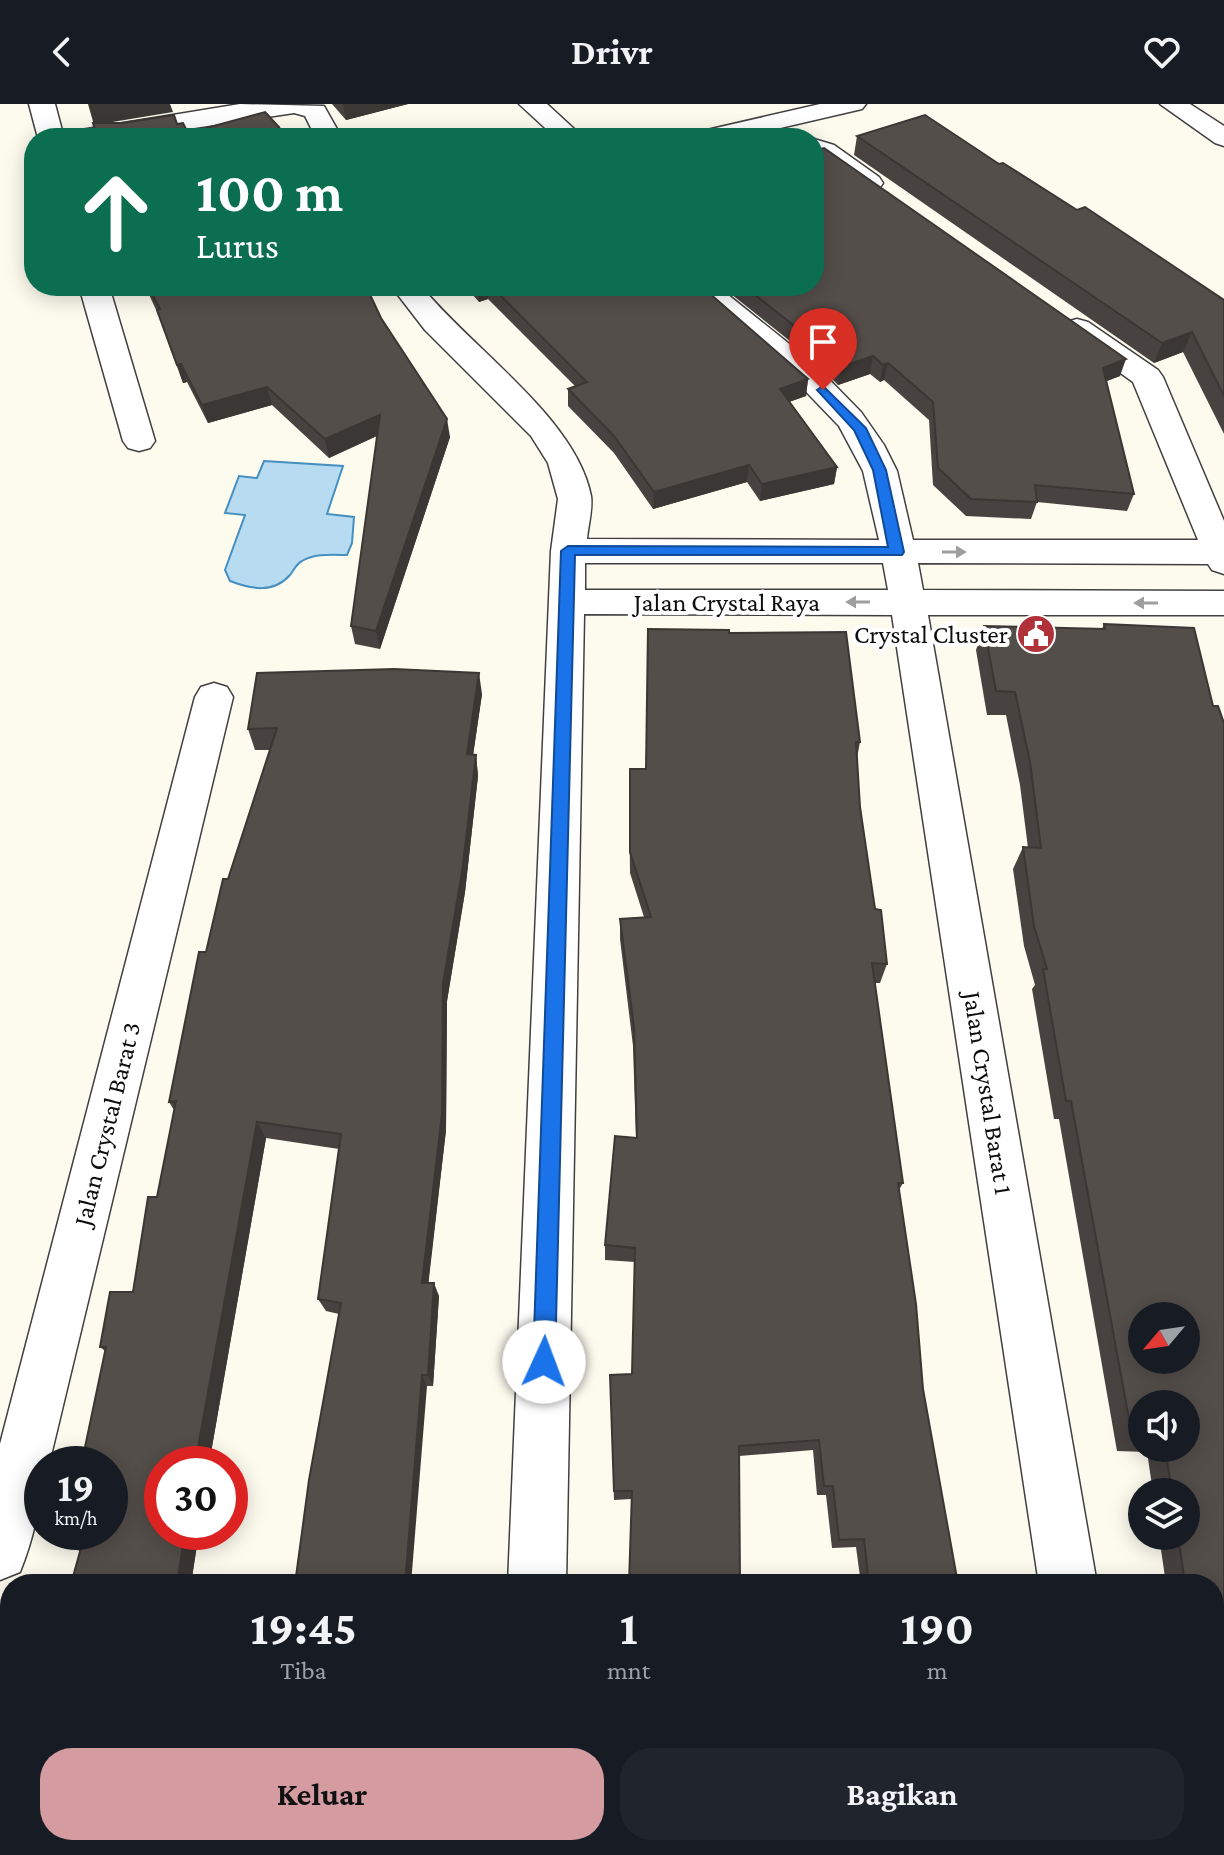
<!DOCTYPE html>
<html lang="id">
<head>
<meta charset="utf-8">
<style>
	:root { --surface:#171b24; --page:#20242c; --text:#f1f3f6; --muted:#9ea1a6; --accent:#d49ca0 }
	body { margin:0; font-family:"Crimson Pro",serif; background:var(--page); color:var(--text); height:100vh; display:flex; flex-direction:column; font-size:30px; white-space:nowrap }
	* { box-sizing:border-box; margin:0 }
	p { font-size:26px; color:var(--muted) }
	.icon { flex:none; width:44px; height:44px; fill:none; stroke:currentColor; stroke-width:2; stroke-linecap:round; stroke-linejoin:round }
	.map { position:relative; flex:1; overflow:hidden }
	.drawer { position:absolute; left:0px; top:1470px; width:1224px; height:282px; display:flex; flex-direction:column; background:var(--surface); border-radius:32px 32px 0 0; box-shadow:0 4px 20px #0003 }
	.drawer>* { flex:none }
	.guide { position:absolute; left:24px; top:24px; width:800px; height:168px; border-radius:32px; box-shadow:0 4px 20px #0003; background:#0b6e4f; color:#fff; overflow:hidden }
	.needle { width:52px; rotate:241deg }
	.tools { position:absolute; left:1128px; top:1198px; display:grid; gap:16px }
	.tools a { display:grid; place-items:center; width:72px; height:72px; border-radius:50%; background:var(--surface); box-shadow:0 4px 20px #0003; font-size:40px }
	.speed { position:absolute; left:24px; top:1342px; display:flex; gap:16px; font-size:40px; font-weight:700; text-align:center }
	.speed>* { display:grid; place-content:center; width:104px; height:104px; border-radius:50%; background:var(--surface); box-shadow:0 4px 20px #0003; line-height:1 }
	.speed small { font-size:20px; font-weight:400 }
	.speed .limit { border:12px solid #d22; background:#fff; color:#111 }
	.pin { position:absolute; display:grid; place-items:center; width:68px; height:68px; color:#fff; margin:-82px -34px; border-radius:50% 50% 50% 0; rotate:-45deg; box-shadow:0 0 8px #0007 }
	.pin .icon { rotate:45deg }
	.me { position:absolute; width:88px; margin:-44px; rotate:2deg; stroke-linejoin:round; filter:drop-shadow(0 0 6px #0008) }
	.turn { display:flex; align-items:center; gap:28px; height:168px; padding:0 40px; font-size:36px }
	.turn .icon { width:104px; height:104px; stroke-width:2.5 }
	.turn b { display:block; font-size:56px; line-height:68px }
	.eta { display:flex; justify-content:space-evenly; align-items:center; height:136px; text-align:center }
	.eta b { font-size:48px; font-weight:700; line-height:56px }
	.cta { display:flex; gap:16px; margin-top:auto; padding:16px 40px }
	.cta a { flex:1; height:92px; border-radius:32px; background:var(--accent); color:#111; font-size:32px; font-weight:700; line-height:92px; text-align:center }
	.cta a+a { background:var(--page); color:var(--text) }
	header { display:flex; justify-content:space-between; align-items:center; height:104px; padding:0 40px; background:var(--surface); font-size:36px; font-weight:700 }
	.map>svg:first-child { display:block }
</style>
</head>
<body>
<header><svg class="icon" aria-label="back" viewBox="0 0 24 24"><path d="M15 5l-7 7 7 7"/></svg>Drivr<svg class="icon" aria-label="heart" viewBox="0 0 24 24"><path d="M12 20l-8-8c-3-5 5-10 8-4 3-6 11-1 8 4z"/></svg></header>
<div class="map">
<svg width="1224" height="1751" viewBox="0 0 1224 1751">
	<rect width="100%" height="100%" fill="#fdfaee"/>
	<path fill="#b7dbf0" stroke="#4590c1" stroke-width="2" d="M264 357 343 362 327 410 354 413 352 439 347 451C332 451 316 449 302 457 296 460 294 466 290 471 273 490 251 485 230 477L225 466 245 411 225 409 239 372 257 374Z"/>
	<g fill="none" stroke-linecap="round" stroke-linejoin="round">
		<defs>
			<g id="street">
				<polygon points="29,0 55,0 64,34 38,34"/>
				<polygon points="240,0 324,2 342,34 316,34 305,12 294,9 127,34 68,34 72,29 81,26"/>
				<polygon points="519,0 547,0 584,34 556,34"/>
				<polygon points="820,0 866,0 862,5 737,34 690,34 694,29"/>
				<polygon points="1160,0 1190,0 1224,22 1224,42 1215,39"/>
				<polygon points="814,35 834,41 879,73 883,79 879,85 861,85 814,52"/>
				<polygon points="79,182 109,182 155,337 150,344 139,347 128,344 123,337"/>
				<path d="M391 182H421C472 245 576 314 591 392 593 405 588 422 587 435L879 436 863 367 839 322 791 272 684 182H717L813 259 861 308 884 341 897 367 913 436H1198L1133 278 1066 230 1062 224 1066 218 1077 215 1088 218 1158 266 1163 273 1224 417V470L1212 466 1208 460 918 459 923 486 1224 487V511H928L1097 1480H1039L892 511 584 510 566 1480H508L551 447 558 395 548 359 531 332 425 226ZM585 459H883L888 486H585Z"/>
				<path d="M214 579 227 583 233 593 49 1360H42C42 1397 34 1433 20 1468L0 1476V1340L195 593 201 583Z"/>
				<rect x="498" y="1742" width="62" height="9"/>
				<polygon points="1080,1742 1142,1742 1144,1751 1082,1751"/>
			</g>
		</defs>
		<use href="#street" stroke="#404040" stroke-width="3"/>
		<use href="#street" fill="#fff" fill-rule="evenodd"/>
	</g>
	<g fill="#484340" fill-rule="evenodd">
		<polygon points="332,0 408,0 346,16"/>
		<polygon points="857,32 999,60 1077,106 1224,196 1224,330 1183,248 1154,259 854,51"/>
		<polygon points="145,182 366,182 381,214 450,333 380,545 355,540 351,522 377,332 329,354 272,301 208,319 187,278 183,279 158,210"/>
		<polygon points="465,182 701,182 808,275 806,292 789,298 837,363 834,380 760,397 747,378 653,405 614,349 568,302 568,285 575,282 488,195 479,198"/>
		<polygon points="721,182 814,182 1120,272 1106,277 1134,390 1127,407 1037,398 1031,415 966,412 933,381 929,316 884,276 880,278 870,270 838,281 815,257"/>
		<path d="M1104 520 1213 602 1224 619V1751H1207L1205 1742H1214V1480H1166L1159 1432H1186V1388H1153L1147 1348 1117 1347 1059 1015H1054L1032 885 1035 881 1024 842 1013 765 1023 743 1028 744 1020 681 1006 611H987L976 546 984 522 1102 525ZM1142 1300 1186 1344H1142Z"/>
		<polygon points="729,529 860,638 857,654 860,703 875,805 887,860 880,879 875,879 903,1079 899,1086 923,1285 958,1480 861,1480 856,1443 832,1444 826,1391 817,1391 813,1346 739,1352 631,1395 614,1396 610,1271 632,1270 635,1158 605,1156 605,1141 636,1034 633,942 620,835 620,815 644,813 630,769 629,687 646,665"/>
		<polygon points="482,590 473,651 476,651 478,672 465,788 447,897 446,1026 428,1179 439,1192 433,1282 427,1282 339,1210 326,1207 318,1195 339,1045 266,1034 209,1360 162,1428 199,1428 191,1480 80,1447 71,1444 90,1352 84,1348 105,1247 100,1243 133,1188 157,1093 174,1006 169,998 228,775 270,646 255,646 248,625"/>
		<polygon points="853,1742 985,1742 987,1751 854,1751"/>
	</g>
	<g fill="#3b3734">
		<polygon points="88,0 170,0 173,8 94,21"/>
		<polygon points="343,0 408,0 346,16"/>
		<polygon points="478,182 487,182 488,195 479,198"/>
		<polygon points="1192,228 1183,248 1154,259 1162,239"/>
		<polygon points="873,252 870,270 838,281 841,263"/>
		<polygon points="1126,255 1120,272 1097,281 1103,264"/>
		<polygon points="888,259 884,276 880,278 883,261"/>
		<polygon points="181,260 187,278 183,279 177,261"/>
		<polygon points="808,275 806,292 777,302 780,285"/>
		<polygon points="267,283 272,301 208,319 202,301"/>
		<polygon points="380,311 383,329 329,354 325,335"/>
		<polygon points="447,315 450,333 380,545 376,527"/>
		<polygon points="749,361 747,378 653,405 654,388"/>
		<polygon points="837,363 834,380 760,397 762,380"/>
		<polygon points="479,569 482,590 470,672 467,650"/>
		<polygon points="476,651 478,672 465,788 447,897 446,1026 427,1192 422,1179 443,879"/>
		<polygon points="257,1018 266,1034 209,1360 195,1360"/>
		<polygon points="434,1179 439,1192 433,1282 428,1271"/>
		<polygon points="422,1271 427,1282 411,1480 405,1480"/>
		<polygon points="185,1428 199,1428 191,1480 177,1480"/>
		<polygon points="381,1742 388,1742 387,1751 380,1751"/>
	</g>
	<g fill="#544e4a" stroke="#3b3734" stroke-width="2" fill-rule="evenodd">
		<polygon points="265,8 279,23 285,34 97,34 93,19 122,19 174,11 177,20 183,19 188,29"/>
		<polygon points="925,11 999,60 1003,59 1077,106 1085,103 1224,196 1224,292 1192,228 1162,239 857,32"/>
		<polygon points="824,44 1126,255 1103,264 1134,390 1035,381 1037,398 971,395 938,364 933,298 888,259 883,261 873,252 841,263 817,240 744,182 814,182 814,47"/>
		<polygon points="148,182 366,182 381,214 447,315 376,527 351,522 380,311 325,335 267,283 202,301 181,260 177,261 157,206 160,205"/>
		<polygon points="491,182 701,182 808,275 780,285 837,363 762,380 749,361 654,388 614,332 568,285 587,278"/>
		<path d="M1104 520 1194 524 1213 602H1218L1224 619V1732L1214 1690V1480H1185L1178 1432H1186V1388H1172L1165 1344H1186V1300H1142V1337H1133L1071 997H1066L1043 865H1047L1034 822 1023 743 1041 744 1030 658 1015 588 996 587 984 522 1105 525ZM1142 1212H1186V1256H1142Z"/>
		<polygon points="648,525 729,526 729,529 846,528 860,638 856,638 860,703 875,805 881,806 887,860 872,859 903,1079 898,1079 916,1200 923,1285 958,1480 869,1480 864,1435 839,1436 833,1382 824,1382 819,1336 739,1342 740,1480 629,1480 632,1387 614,1387 610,1271 632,1270 635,1144 605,1141 615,1032 637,1034 634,924 620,815 651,813 630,748 630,665 646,665"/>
		<polygon points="394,565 479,569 467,650 476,651 462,768 443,879 442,1010 422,1179 434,1179 428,1271 422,1271 405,1480 295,1480 309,1376 341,1199 318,1195 341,1030 257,1018 195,1360 162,1360 162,1428 185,1428 177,1480 71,1480 81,1444 71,1444 74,1428 110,1428 110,1360 88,1360 91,1348 84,1348 106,1243 100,1243 110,1188 133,1188 148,1093 157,1093 176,997 169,998 199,848 206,848 223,775 228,775 277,624 248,625 257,569"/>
		<polygon points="173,1742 381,1742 380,1751 239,1751 240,1745"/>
		<polygon points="631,1742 759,1742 760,1751 631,1751"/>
		<polygon points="861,1742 985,1742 987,1751 862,1751"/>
	</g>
	<defs><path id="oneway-solid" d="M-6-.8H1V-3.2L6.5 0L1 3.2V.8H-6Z" transform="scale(2)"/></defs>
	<g fill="#9e9e9e">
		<use href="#oneway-solid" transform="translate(954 448)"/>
		<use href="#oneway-solid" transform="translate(858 498) rotate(-180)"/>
		<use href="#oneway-solid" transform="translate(1146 499) rotate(-180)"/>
	</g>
	<polygon fill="#1a73e8" stroke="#114b97" stroke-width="2" points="823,282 866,324 886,366 904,448 902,451 575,451 555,1258 551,1266 544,1269 536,1266 533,1258 561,447 568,442 888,443 873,366 854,326 817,286"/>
	<defs>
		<symbol id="civic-disc" viewBox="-11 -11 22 22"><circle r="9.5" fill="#b03138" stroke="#fff"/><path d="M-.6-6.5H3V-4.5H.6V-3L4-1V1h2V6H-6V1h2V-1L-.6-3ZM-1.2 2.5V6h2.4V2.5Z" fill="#fff"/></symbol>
	</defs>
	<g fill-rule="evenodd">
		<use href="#civic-disc" x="1014" y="508" width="44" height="44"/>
	</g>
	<g text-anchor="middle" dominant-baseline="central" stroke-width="8" stroke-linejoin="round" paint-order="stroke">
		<g font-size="26" fill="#0d0d0d" stroke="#fff">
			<text x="727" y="498">Jalan Crystal Raya</text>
			<text transform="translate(988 989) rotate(81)">Jalan Crystal Barat 1</text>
			<text transform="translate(107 1020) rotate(-76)">Jalan Crystal Barat 3</text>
		</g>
		<g font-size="26" fill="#0d0d0d" stroke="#fff" text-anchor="end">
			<text x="1008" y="530">Crystal Cluster</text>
		</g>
	</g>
</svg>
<div class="tools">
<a><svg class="needle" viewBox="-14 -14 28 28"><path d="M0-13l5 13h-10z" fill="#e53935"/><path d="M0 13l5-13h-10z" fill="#9ea1a6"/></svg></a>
<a><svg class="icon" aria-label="sound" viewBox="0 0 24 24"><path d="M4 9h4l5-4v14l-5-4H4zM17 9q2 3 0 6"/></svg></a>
<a><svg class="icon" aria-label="layers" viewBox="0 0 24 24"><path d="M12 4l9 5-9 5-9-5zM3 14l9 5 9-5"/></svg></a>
</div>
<div class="speed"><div>19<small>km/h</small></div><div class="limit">30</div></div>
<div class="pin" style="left:823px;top:286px;background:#d93025"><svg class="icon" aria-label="arrive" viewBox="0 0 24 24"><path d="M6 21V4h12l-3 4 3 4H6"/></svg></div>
<svg class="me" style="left:544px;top:1258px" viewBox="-20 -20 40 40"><circle r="19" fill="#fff"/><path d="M0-13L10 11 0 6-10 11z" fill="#1a73e8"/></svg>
<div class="guide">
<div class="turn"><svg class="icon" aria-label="ahead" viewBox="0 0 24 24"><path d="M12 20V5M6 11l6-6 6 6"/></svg><div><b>100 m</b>Lurus</div></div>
</div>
<section class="drawer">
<div class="eta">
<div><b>19:45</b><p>Tiba</p></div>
<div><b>1</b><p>mnt</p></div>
<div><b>190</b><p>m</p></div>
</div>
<div class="cta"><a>Keluar</a><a>Bagikan</a></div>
</section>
</div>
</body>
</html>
